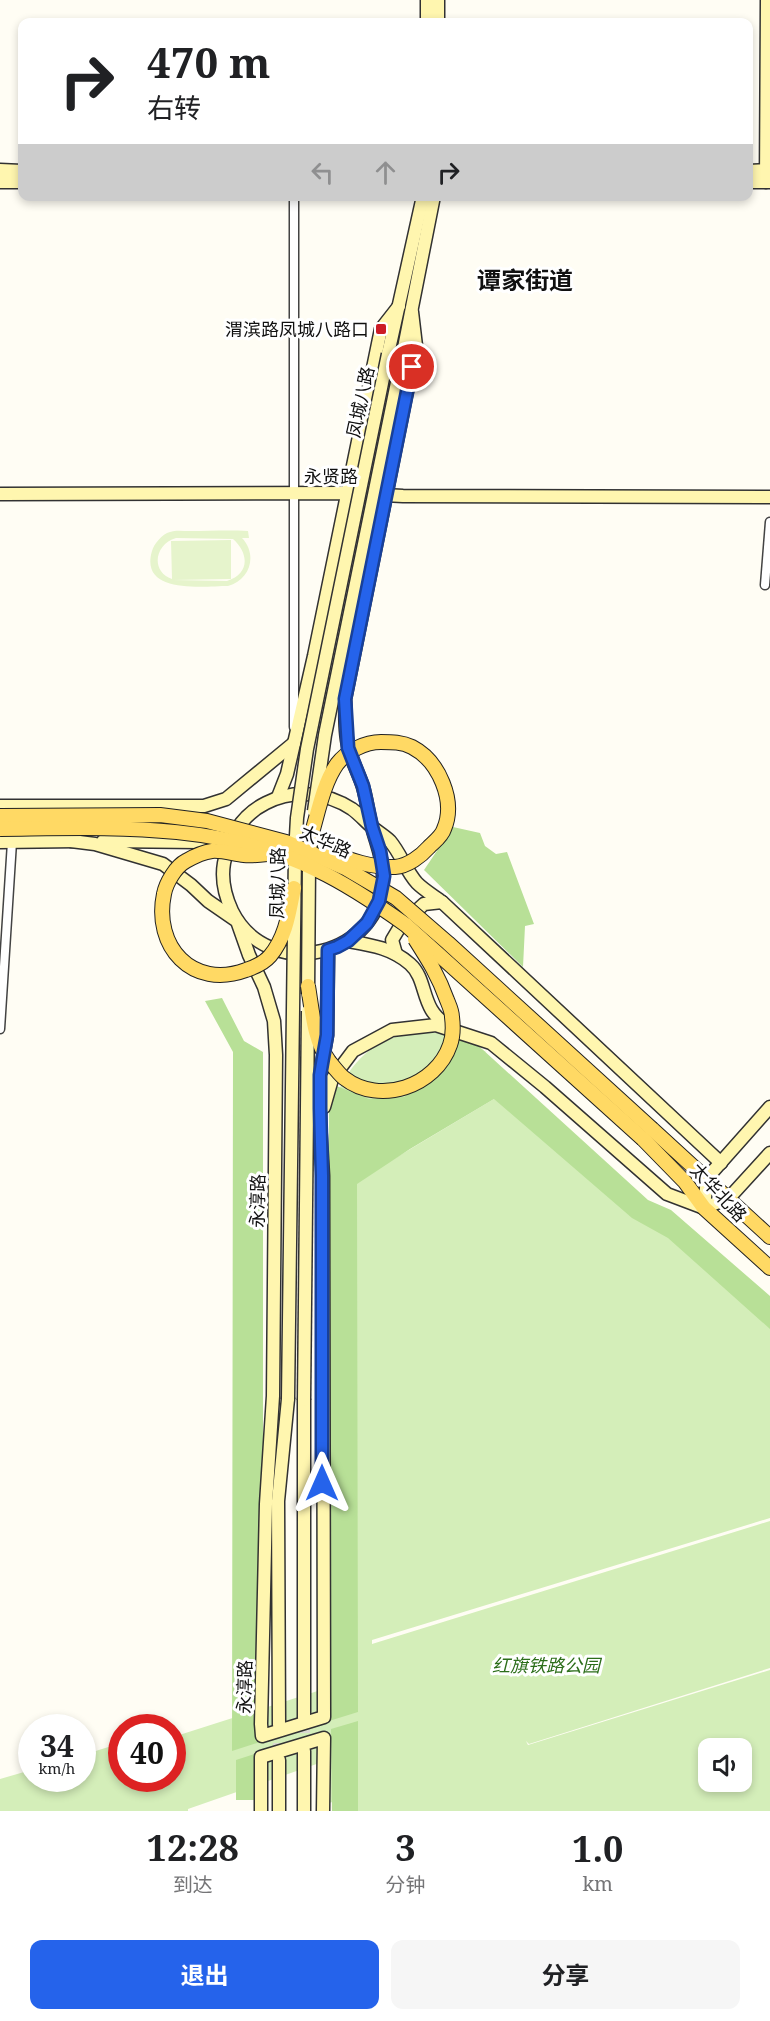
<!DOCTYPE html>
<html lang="zh">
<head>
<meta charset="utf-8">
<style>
	:root { --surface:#fff; --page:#f6f6f6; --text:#202124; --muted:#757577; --accent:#2563eb }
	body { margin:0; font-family:"Noto Serif","Noto Sans SC",serif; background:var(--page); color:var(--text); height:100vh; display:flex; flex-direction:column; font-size:22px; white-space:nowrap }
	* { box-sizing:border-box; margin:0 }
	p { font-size:20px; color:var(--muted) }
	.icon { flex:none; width:33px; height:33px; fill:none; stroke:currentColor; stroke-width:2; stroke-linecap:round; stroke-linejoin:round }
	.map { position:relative; height:1811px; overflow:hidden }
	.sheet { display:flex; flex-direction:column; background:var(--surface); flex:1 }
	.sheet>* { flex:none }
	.banner { position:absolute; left:18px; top:18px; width:735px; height:183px; border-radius:12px; box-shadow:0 3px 9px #0003; background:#fff; color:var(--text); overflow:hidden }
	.controls { position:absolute; left:698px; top:1738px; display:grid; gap:12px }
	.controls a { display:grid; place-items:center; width:54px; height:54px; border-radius:12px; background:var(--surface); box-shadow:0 3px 9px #0003; font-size:30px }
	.speed { position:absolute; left:18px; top:1714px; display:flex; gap:12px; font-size:30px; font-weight:700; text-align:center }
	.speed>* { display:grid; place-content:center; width:78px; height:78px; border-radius:50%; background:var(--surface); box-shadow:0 3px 9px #0003; line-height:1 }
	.speed small { font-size:15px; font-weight:400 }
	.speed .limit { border:9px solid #d22; background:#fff; color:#111 }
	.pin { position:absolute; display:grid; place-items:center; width:51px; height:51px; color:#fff; margin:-26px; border:3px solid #fff; border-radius:50%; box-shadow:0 2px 6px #0007 }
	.me { position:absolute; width:66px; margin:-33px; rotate:0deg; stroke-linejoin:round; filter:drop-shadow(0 0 4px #0008) }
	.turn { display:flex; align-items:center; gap:21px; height:126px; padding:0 30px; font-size:27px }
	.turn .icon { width:78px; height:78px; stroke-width:2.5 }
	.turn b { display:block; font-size:42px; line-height:51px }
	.lanes { display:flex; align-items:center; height:57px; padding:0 30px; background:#0003; justify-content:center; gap:30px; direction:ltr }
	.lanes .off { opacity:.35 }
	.eta { display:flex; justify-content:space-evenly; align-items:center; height:102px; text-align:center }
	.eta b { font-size:36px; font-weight:700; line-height:42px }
	.button { display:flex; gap:12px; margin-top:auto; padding:12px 30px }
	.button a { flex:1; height:69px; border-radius:12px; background:var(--accent); color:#fff; font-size:24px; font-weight:700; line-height:69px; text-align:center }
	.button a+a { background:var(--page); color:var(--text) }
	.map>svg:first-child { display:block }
</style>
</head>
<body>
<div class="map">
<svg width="770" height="1811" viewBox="0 0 770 1811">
	<rect width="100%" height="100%" fill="#fffdf4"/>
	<g fill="#d4eeb9" fill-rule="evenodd">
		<path d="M429 1032 457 1036 486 1052 329 1154C330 1143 329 1132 330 1121 334 1088 356 1053 387 1040 400 1034 415 1034 429 1032Z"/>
		<path d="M499 1096 669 1233 770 1328V1518L372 1640V1644L770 1521V1668L529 1744 526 1741 528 1745 770 1670V1811H351V1796L329 1803 328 1760 188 1809V1811H0V1779L31 1770 32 1779H82L83 1755 121 1743 122 1779H172L173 1737 327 1688 355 1649 357 1181ZM708 1749H741V1782H708Z"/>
	</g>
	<g fill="#b8e097">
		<polygon points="453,827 480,833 485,846 496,854 507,852 534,924 525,926 523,967 424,870"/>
		<polygon points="222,998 244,1041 263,1052 263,1741 232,1751 233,1052 205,1001"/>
		<polygon points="454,1034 470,1038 648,1200 671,1210 770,1296 770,1329 668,1238 632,1218 494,1099 410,1149 357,1184 358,1712 329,1721 329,1083 369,1099 404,1097 441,1070"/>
		<polygon points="358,1721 358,1811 332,1811 331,1729"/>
		<polygon points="264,1751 263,1800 236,1800 236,1760"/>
	</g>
	<path fill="#e6f4cc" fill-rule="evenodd" d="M248 531 249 538H242C258 555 250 580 228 586 204 586 139 595 152 551 154 544 162 534 170 532 175 530 183 531 189 531 209 531 228 530 248 531ZM176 538 233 539C249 553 250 574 227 581L173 580 231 579V540L171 541 172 579C150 571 155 544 176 538Z"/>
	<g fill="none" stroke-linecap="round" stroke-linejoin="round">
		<g stroke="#dbd9d2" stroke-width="12" stroke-dasharray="12 6" stroke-linecap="butt">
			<polyline points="279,1725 279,1760"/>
			<polyline points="304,1751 304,1718"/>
		</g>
		<defs>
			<g id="street">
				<polyline points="765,585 770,522"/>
				<polyline points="294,727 294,196"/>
				<polyline points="0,1029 12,842"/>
			</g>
			<g id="secondary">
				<polyline points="427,0 427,22"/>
				<polyline points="438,0 438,22"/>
				<polyline points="0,170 22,171"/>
				<polyline points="748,171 770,170"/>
				<polyline points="0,182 22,182"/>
				<polyline points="748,182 770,182"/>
				<polyline points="766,182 767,0"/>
				<path d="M412 312 416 346 345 699C346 715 344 734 349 749 352 762 359 774 363 787 367 800 368 814 372 827 376 843 383 858 383 875 384 957 268 984 232 911 225 896 221 880 224 863 229 837 242 815 266 803 294 789 326 792 352 809 359 814 365 821 372 827 378 832 385 836 390 841 401 854 406 871 417 883 424 890 434 896 442 902L721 1163"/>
				<polyline points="388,354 423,196"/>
				<polyline points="402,358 434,196"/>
				<polyline points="0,494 346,493 403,496 770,497"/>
				<polyline points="278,797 287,774 314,656 381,329 399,306"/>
				<polyline points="0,806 204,806 226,799 294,743"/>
				<polyline points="71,841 95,844 163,864 191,885 208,901 237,921 249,955 264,987 274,1021 276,1055 273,1396 266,1504 261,1724 262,1736 324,1717 323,1176 320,1124 320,1075 327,1035 328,950"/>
				<polyline points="103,841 200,842 226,847"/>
				<polyline points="0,842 77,841"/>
				<path d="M348 941C371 945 392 948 410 964 429 981 419 1010 449 1026"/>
				<polyline points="396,954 392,940 401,925 424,904 442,902"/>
				<polyline points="324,1107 332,1079 353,1051 392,1030 436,1025 491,1043 545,1087 667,1194 704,1208"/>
				<polyline points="704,1208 707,1178 770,1107"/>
				<polyline points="704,1208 729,1198 770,1153"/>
				<polyline points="304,1400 304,1718"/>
				<polyline points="279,1725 278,1501 288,1399"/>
				<polyline points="304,1751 304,1811"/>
				<polyline points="261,1811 261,1757 324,1738 323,1811"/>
				<polyline points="279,1811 279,1760"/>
			</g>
			<g id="primary">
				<polyline points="652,1129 770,1237"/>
				<polyline points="643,1139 685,1182 704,1208 770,1268"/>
			</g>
		</defs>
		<use href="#street" stroke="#434343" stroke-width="11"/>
		<use href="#secondary" stroke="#323232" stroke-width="15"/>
		<use href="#primary" stroke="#212121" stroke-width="16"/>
		<use href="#street" stroke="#fff" stroke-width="8"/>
		<use href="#secondary" stroke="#fff6af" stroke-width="12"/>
		<use href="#primary" stroke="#ffd964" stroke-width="14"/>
		<defs>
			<g id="secondary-bridge">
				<polyline points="314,811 325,735 402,358"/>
				<polyline points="308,994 309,864 312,829"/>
				<polyline points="288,1399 295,854 297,818 307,749 388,354"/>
				<polyline points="304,1400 308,1011"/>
			</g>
			<g id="primary-bridge">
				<polyline points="0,816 160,815 207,821 286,842 345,868 396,898 448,943 652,1129"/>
				<path d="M0 829C107 828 218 821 317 870 349 885 378 905 406 925L643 1139"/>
				<path d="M311 836C318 813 323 784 337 764 347 751 365 742 381 742 392 742 402 742 412 747 439 761 456 801 444 829 442 836 434 842 429 847 421 856 408 866 395 867 372 868 350 860 329 852"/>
				<path d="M267 854C259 855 251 856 244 855 234 854 222 850 212 851 204 852 193 857 186 861 176 866 166 883 164 894 153 946 192 990 246 970 255 967 264 963 270 956 286 937 289 913 294 888"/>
				<path d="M308 986C312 1010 314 1041 329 1061 333 1066 339 1074 344 1078 380 1106 436 1086 450 1045 453 1037 453 1025 452 1017 452 1011 449 1005 447 1000 438 975 429 961 415 939"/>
			</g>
		</defs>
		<use href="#secondary-bridge" stroke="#323232" stroke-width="15" stroke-linecap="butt"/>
		<use href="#primary-bridge" stroke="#212121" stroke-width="16" stroke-linecap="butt"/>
		<use href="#secondary-bridge" stroke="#fff6af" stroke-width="12"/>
		<use href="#primary-bridge" stroke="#ffd964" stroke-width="14"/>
	</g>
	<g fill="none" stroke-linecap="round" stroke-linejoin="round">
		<defs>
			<polyline id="route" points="322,1483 322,1176 320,1108 320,1075 327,1035 328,950 337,947 348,941 367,923 379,901 384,876 380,851 372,827 363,786 348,748 345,699 412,367"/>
		</defs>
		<use href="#route" stroke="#184099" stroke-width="15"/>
		<use href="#route" stroke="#2563eb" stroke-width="10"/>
	</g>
	<rect fill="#cc1c24" stroke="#fff" stroke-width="2" x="375" y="323" width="12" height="12" rx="3"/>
	<g text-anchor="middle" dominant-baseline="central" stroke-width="6" stroke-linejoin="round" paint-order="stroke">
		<g font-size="18" fill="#101010" stroke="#fff" text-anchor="end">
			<text x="369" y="329">渭滨路凤城八路口</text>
		</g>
		<g font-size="18" fill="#101010" stroke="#fff">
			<text transform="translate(360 402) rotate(-78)">凤城八路</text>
			<text x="331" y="476">永贤路</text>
			<text transform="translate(326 841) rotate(24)">太华路</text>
			<text transform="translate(277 883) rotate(-89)">凤城八路</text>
			<text transform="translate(719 1192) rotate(47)">太华北路</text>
			<text transform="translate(257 1201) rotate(-89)">永淳路</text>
			<text transform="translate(244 1687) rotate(-89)">永淳路</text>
		</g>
		<g font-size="18" font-style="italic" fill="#2c6e1a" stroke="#fff">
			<text x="546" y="1665">红旗铁路公园</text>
		</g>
		<g font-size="24" font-weight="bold" fill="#101010" stroke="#fff">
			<text x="525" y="279">谭家街道</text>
		</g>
	</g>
</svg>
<div class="controls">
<a><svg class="icon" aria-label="sound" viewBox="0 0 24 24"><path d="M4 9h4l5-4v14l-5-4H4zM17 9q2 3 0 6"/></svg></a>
</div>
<div class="speed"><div>34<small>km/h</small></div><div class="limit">40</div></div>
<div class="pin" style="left:412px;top:367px;background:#d93025"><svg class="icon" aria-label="arrive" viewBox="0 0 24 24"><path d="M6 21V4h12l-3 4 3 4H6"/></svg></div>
<svg class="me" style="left:322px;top:1483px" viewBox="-20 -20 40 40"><path d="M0-17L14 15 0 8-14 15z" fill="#2563eb" stroke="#fff" stroke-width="4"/></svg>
<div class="banner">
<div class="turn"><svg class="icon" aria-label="right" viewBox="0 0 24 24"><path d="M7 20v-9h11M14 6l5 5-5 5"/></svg><div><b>470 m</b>右转</div></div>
<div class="lanes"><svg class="icon off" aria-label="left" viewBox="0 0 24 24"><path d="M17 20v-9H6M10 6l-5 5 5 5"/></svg><svg class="icon off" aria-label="ahead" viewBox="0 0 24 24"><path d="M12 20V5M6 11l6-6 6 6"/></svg><svg class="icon" aria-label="right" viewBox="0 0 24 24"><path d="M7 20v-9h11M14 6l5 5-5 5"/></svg></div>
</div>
</div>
<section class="sheet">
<div class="eta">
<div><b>12:28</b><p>到达</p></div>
<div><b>3</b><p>分钟</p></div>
<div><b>1.0</b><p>km</p></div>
</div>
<div class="button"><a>退出</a><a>分享</a></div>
</section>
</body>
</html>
